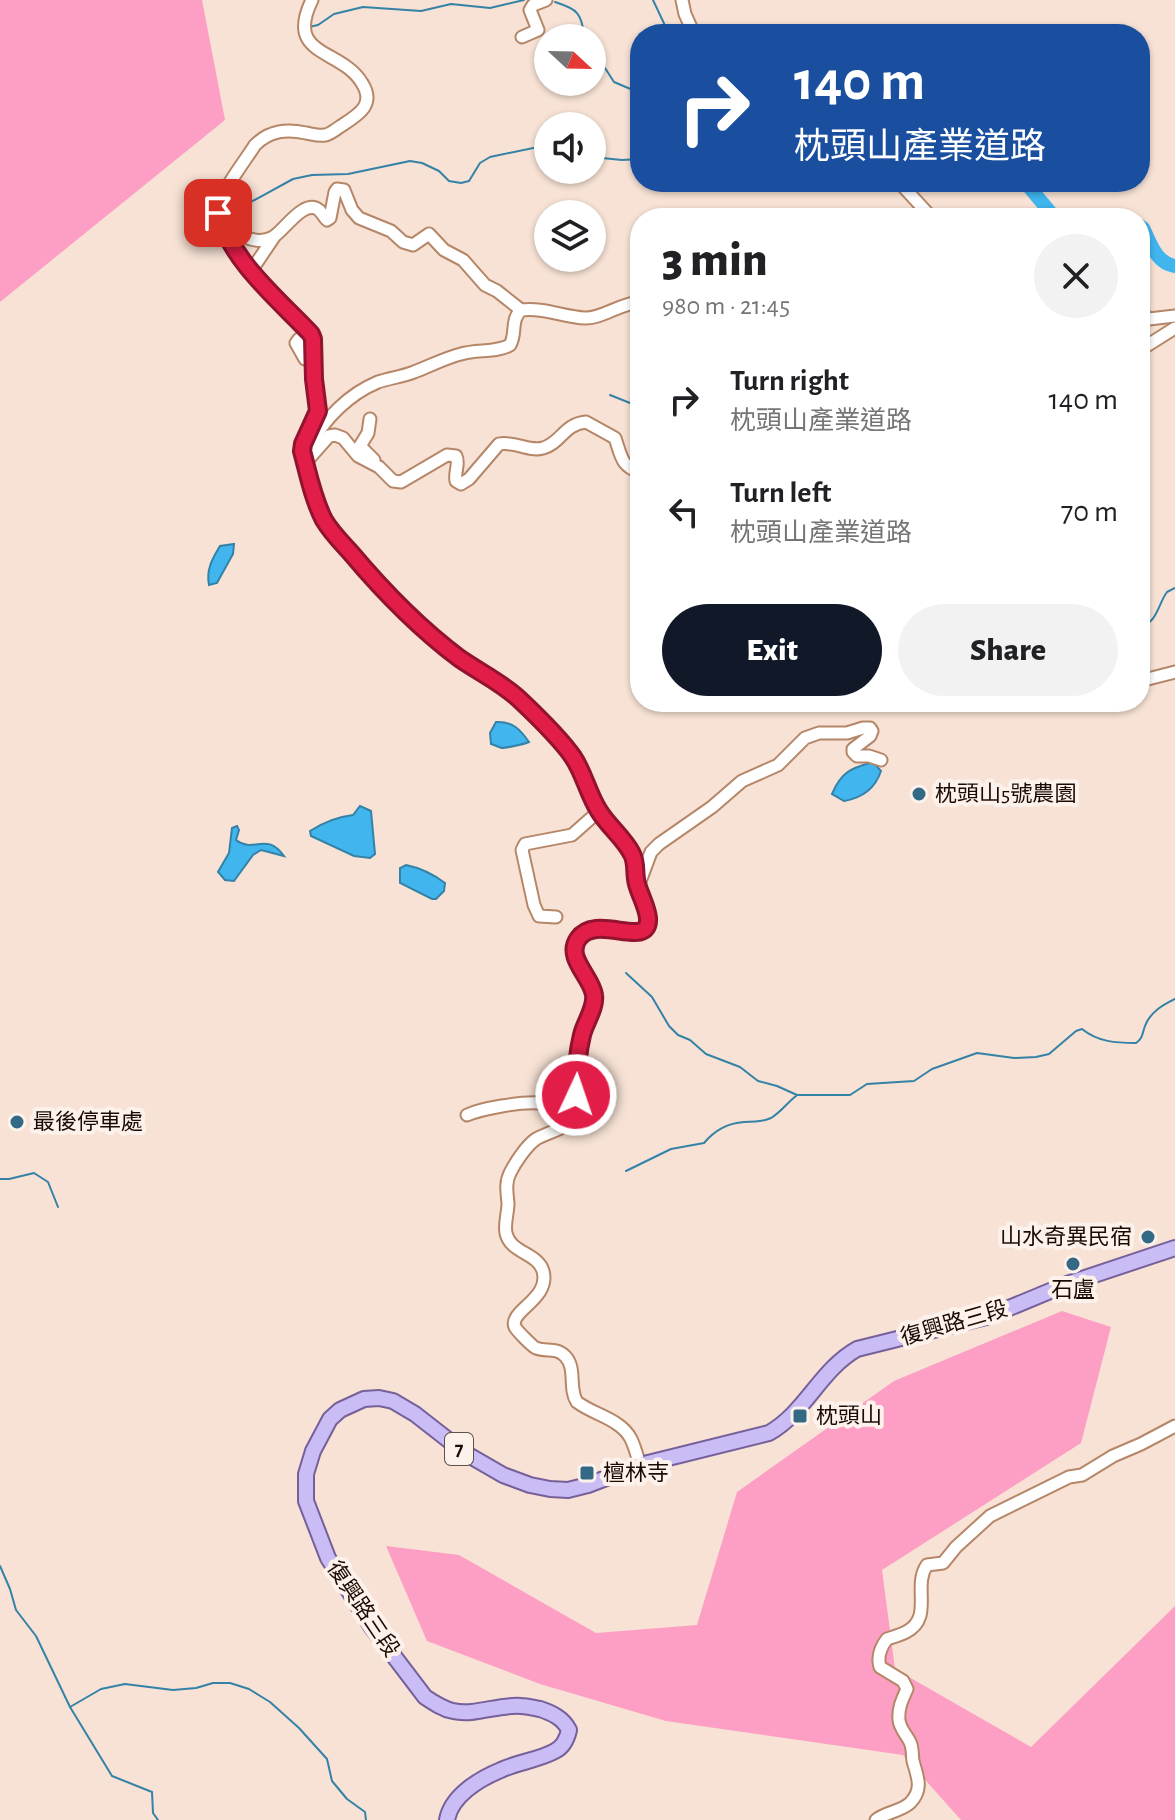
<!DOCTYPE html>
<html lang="en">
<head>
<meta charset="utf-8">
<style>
	:root { --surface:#fff; --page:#f2f2f2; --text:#202124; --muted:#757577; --accent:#111827 }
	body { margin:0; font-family:"Alegreya Sans","Noto Sans TC",sans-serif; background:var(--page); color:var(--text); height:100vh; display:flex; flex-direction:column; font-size:30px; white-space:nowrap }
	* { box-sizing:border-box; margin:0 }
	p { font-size:26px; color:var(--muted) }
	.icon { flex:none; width:44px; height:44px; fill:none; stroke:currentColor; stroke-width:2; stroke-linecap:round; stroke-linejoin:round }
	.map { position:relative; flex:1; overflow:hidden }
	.details { position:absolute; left:630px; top:208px; width:520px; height:504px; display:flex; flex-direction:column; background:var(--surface); border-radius:32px; box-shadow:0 2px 6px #0004 }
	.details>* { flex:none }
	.top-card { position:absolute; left:630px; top:24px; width:520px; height:168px; border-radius:32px; box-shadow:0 2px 6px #0004; background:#1a4fa0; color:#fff; overflow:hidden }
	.needle { width:52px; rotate:112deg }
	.tools { position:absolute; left:534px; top:24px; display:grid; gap:16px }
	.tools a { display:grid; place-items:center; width:72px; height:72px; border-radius:50%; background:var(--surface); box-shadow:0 2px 6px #0004; font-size:40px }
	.pin { position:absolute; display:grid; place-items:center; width:68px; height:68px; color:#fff; margin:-34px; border-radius:16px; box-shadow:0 4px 12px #0006 }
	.me { position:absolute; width:88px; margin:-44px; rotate:3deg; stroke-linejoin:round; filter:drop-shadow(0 0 6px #0008) }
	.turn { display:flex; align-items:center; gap:28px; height:168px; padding:0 32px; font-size:36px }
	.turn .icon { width:104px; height:104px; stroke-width:2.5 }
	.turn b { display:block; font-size:56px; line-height:68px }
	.round { display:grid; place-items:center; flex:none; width:84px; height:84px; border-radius:42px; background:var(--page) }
	.summary { display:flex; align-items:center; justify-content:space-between; height:136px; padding:0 32px }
	h1 { font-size:48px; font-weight:800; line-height:60px }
	.button { display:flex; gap:16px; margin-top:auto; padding:16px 32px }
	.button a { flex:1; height:92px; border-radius:48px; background:var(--accent); color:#fff; font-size:32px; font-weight:800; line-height:92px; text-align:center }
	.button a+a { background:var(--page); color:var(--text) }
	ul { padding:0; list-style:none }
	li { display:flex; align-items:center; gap:24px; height:112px; padding:0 32px }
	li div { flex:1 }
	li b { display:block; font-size:30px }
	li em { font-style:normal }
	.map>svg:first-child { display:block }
</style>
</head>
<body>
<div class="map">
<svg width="1175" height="1820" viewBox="0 0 1175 1820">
	<rect width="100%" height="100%" fill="#f7e2d5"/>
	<g fill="#fd9ec5">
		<polygon points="0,0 202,0 225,120 0,302"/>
		<polygon points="1062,1311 1111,1327 1081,1443 882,1570 895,1669 1031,1747 1175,1606 1175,1820 961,1820 903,1755 666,1721 540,1684 427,1641 386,1546 459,1555 596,1633 697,1625 737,1492 894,1381"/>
	</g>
	<g fill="#40b5ee" stroke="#3582a7" stroke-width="2">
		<path d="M234 544 233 554 217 583 209 585C206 570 212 559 220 546Z"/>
		<path d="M496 722C512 721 520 729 529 742 525 744 506 748 502 748 498 747 495 745 491 744L490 733Z"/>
		<path d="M873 762 881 771C875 789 862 798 844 801L832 794C841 772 851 768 873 762Z"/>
		<path d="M360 806 371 811 375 854 370 858 354 856 311 836 310 831C324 822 336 817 353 815Z"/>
		<path d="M237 826 239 830 236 840C254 854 266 831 284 856L261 850 253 855 234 881 225 880 218 872 229 853 232 828Z"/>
		<path d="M406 865C421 868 433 874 445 883L444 891 436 899H432L400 883V868Z"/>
	</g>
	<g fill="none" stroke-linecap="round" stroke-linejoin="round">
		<g stroke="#3582a7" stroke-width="2">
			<polyline points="653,0 669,34"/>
			<path d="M555 2C580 10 580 13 585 38"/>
			<polyline points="309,27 318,25 334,14 363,7 421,11 451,4 490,8 524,0"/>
			<polyline points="592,54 605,68 614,82 640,93"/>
			<polyline points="592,157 622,160 640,159"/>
			<polyline points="229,214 293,179 312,175 348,174 410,161 422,163 439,171 449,181 461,183 469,181 480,163 490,157 543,146 548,147"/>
			<polyline points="610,395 640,407"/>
			<path d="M1140 626C1157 624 1158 604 1167 592L1175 588"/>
			<path d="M626 973 652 997 669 1026 678 1035 690 1040 706 1054 740 1067 758 1081 777 1086 797 1095H850L867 1084 914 1081 932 1069 977 1053 1014 1058 1036 1057 1049 1054 1076 1031 1082 1029C1098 1042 1116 1043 1136 1043 1143 1038 1142 1034 1145 1026 1150 1012 1163 1005 1175 999"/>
			<path d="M626 1171 671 1149 704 1143C714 1131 728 1123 744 1122 753 1122 763 1122 771 1118 780 1113 788 1102 796 1096"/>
			<polyline points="0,1179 9,1179 34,1173 48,1182 58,1207"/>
			<polyline points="0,1566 10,1589 16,1610 36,1636 70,1707 112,1776 152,1792 153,1813 158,1820"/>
			<polyline points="70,1707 101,1689 125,1684 173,1690 196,1688 213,1683 230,1683 249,1689 270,1702 299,1728 327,1759 332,1781 347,1799 365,1812 366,1820"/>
		</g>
		<g stroke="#40b5ee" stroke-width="14">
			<polyline points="1025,182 1055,218"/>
			<polyline points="1120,218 1122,218"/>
			<path d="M1140 226 1143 228C1151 244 1156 263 1175 266"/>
		</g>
		<defs>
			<g id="minor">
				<path d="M312 0C284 57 341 48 362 83 376 105 358 115 341 126 336 129 331 134 325 135 319 136 312 134 306 133 287 129 270 130 255 145 245 161 224 187 220 204 211 240 286 309 311 334L313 339 314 379 318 411 303 444 302 451 323 517 328 526 365 570 427 632 459 657 515 695 573 758 599 811 634 857 637 884 648 915 646 928C629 943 603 917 582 935 560 954 595 977 595 998 594 1010 586 1021 582 1033 580 1043 578 1054 577 1064 574 1080 579 1098 576 1114 569 1129 550 1131 536 1139 526 1146 515 1163 510 1173 505 1183 507 1192 508 1203 508 1213 504 1224 506 1233 510 1253 538 1253 543 1271 551 1299 508 1311 515 1327 517 1331 533 1347 536 1348 546 1352 556 1347 565 1356 577 1368 568 1389 577 1402 594 1415 621 1419 631 1439 635 1447 637 1456 640 1465"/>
				<polyline points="682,0 685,14 694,34"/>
				<polyline points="522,37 538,30 530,10 533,5 546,0"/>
				<polyline points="899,182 932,218"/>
				<path d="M222 222C234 233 256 247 273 237 284 231 304 198 319 210 322 213 324 217 327 220L330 218 335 192 337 189 344 190 352 210 359 218 391 231 403 242 413 245 429 234 444 250 463 260 485 285 497 291 521 310"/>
				<polyline points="251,271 274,237"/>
				<polyline points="1140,311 1149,319 1175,316"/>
				<polyline points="1140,350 1175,328"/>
				<polyline points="305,359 296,343 299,339 314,343"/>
				<polyline points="370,419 368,433 360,446 374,460"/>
				<path d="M310 446C324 419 349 394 378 382 389 378 402 377 414 372 430 366 445 358 461 354 477 349 496 353 510 345 517 333 510 321 521 310 543 307 564 317 585 318 601 319 621 303 640 302"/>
				<path d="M305 463 329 436 335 435 343 438 358 456 379 467 393 481 401 482 447 455 456 456C460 464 454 472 456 481L461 484 469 479 499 444C515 441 529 452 543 448 561 443 564 424 586 422L615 438C621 455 621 467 640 472"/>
				<polyline points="1140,681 1175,672"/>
				<polyline points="639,884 651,852 659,844 712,807 742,781 778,765 805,738 819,733 847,733 863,728 870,728 872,731 870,736 853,749 853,752 857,756 869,756 881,760"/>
				<polyline points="556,917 539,916 534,905 522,850 525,844 572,835 599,811"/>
				<path d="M467 1115C483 1108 520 1102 538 1103 551 1104 563 1112 574 1119"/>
				<path d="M876 1820C885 1812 900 1812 910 1803 924 1789 917 1776 913 1761 912 1755 913 1748 910 1742 906 1734 900 1729 899 1720 898 1708 902 1700 907 1689L903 1681 880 1667C877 1657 880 1648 887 1639 893 1637 900 1635 906 1632 934 1618 912 1586 927 1565L943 1563 956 1547 990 1516 1069 1477 1082 1475 1113 1456 1141 1444 1175 1426"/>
			</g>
			<path id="major" d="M447 1820C451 1796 479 1779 501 1770 518 1762 539 1760 555 1751 563 1747 567 1739 569 1730 563 1718 552 1713 540 1709 534 1708 527 1706 521 1706 499 1704 475 1716 453 1711 443 1709 434 1703 425 1697L371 1626 328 1558 306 1501V1474L313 1451 330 1419 340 1410 364 1399 379 1398 393 1401 415 1414 465 1453 503 1475 530 1485 550 1489 568 1490 588 1485 640 1465 769 1433C806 1412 820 1370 857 1349L990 1316 1067 1284 1175 1248"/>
		</defs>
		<use href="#minor" stroke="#b58667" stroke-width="15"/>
		<use href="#major" stroke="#75609a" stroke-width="18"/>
		<use href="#minor" stroke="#fff" stroke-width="11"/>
		<use href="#major" stroke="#cabcf4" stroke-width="14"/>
	</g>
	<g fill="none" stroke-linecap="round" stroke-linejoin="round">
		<defs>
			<path id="route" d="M218 213C232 262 277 298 311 334L313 339 314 379 318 411 303 444 302 451C308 473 313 499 324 520 331 532 341 542 351 553 383 591 419 628 459 658 479 672 502 683 519 699 536 715 560 738 573 757 584 773 588 794 599 811 608 826 624 838 632 854 637 863 634 874 637 884 640 895 647 907 648 918 650 951 596 912 578 939 565 958 592 977 594 995 596 1008 585 1022 582 1035 577 1055 576 1074 576 1095"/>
		</defs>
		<use href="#route" stroke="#92132f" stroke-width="20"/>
		<use href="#route" stroke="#e11d48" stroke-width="14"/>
	</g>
	<g fill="#346985" stroke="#fdf2eb" stroke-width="3">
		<circle cx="919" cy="794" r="8"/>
		<circle cx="17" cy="1122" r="8"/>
		<circle cx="1148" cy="1237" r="8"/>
		<circle cx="1073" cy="1264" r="8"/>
		<rect x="792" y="1408" width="16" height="16" rx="4"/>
		<rect x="579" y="1465" width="16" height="16" rx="4"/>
	</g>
	<g text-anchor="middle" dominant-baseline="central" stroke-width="8" stroke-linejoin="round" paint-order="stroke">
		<rect fill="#fdf2eb" stroke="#5f5048" stroke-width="2" x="445" y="1433" width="28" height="32" rx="6"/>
		<g font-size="20" font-weight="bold" fill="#1b0a02">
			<text x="459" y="1449">7</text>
		</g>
		<g font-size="22" fill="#1b0a02" stroke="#fdf2eb" text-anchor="start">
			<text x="935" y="794">枕頭山5號農園</text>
			<text x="33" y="1122">最後停車處</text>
			<text x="1132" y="1237" text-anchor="end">山水奇異民宿</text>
			<text x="1073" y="1290" text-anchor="middle">石盧</text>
			<text x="816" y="1416">枕頭山</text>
			<text x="603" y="1473">檀林寺</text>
		</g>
		<g font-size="22" fill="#1b0a02" stroke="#fdf2eb">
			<text transform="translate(954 1323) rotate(-16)">復興路三段</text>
			<text transform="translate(363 1609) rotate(56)">復興路三段</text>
		</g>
	</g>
</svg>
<div class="tools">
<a><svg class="needle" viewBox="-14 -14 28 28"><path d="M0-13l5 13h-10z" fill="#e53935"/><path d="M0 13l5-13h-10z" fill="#757577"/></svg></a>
<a><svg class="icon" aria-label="sound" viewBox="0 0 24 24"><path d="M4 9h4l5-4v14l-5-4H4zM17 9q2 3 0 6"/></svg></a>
<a><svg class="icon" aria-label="layers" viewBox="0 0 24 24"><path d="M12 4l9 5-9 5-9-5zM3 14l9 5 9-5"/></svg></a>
</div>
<div class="pin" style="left:218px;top:213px;background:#d93025"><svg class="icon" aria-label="arrive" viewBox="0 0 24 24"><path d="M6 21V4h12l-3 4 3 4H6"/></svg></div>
<svg class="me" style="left:576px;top:1095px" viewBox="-20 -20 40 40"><circle r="17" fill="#e11d48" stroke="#fff" stroke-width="3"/><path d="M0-11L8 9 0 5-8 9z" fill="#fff"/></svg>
<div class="top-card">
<div class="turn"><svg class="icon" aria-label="right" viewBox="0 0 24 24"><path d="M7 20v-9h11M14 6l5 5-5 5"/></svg><div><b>140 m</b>枕頭山產業道路</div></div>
</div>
<section class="details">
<div class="summary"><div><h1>3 min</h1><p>980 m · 21:45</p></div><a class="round"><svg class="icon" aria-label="close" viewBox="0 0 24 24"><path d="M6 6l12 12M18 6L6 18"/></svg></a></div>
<ul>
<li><svg class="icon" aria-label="right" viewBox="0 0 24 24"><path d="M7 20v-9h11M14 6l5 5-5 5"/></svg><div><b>Turn right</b><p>枕頭山產業道路</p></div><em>140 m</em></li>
<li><svg class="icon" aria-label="left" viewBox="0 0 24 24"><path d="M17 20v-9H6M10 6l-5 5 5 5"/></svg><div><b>Turn left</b><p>枕頭山產業道路</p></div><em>70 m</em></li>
</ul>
<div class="button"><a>Exit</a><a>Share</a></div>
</section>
</div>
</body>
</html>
